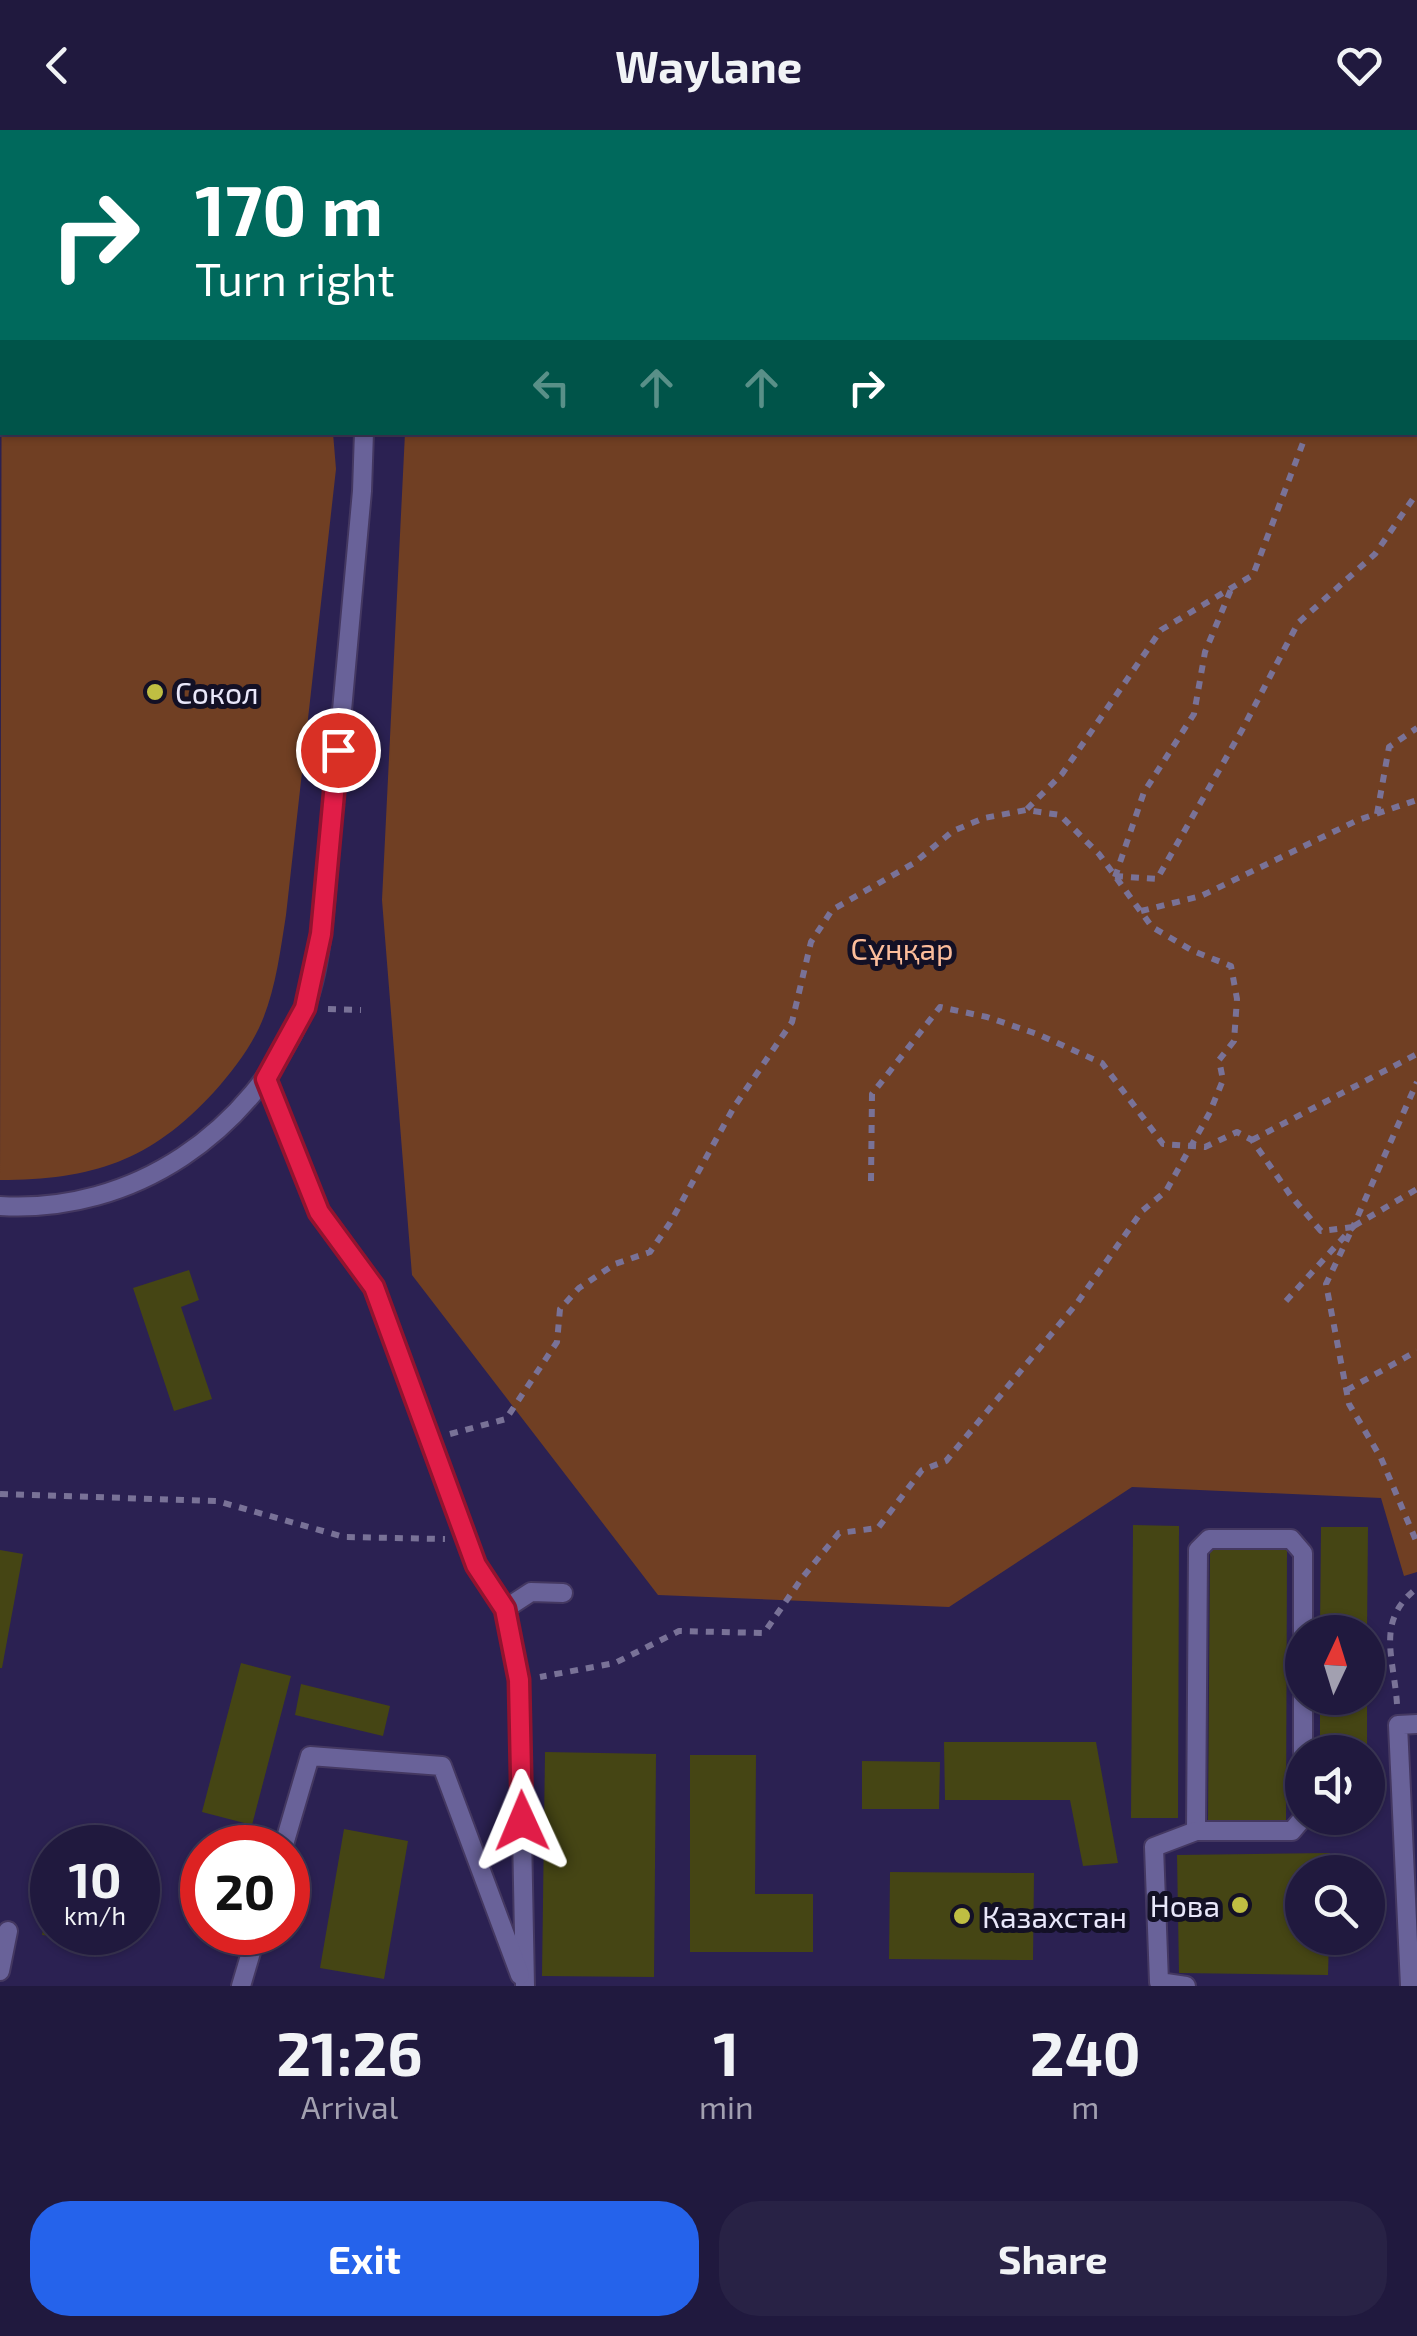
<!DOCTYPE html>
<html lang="en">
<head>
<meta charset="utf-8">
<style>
	:root { --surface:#20193e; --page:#282245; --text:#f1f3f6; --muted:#a2a0b0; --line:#3d3858; --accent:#2563eb }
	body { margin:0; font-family:"Exo 2",sans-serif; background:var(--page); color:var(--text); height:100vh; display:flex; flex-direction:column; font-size:38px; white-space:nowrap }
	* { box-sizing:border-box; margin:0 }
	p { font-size:32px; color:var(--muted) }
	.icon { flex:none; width:55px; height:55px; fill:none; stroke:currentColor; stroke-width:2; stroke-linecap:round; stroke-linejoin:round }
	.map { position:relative; height:1856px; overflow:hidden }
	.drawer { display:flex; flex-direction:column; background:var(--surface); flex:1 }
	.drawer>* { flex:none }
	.guide { position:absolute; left:0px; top:0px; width:1418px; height:305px; box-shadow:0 2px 8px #0004,0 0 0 2px var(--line); background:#00695c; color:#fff; overflow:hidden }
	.needle { width:65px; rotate:4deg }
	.buttons { position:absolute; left:1285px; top:1485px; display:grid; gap:20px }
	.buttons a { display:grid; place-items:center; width:100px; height:100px; border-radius:50%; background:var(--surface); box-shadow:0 2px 8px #0004,0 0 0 2px var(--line); font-size:50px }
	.speed { position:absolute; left:30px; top:1695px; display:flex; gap:20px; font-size:50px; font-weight:700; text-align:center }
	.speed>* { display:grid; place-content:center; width:130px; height:130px; border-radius:50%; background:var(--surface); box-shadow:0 2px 8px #0004,0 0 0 2px var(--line); line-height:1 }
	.speed small { font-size:25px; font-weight:400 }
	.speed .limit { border:15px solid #d22; background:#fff; color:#111 }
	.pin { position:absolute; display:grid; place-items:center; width:85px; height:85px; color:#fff; margin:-42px; border:5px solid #fff; border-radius:50%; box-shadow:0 2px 10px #0007 }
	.me { position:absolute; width:110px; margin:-55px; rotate:359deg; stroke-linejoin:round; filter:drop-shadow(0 0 8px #0008) }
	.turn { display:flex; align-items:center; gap:35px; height:210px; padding:0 30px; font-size:45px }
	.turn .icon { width:130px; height:130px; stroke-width:2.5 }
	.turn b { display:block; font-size:70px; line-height:85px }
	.lanes { display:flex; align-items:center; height:95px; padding:0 30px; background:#0003; justify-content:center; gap:50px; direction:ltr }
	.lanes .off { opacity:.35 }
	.eta { display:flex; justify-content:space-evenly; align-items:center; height:170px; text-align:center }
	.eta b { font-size:60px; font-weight:700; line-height:70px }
	.button { display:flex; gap:20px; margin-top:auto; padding:20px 30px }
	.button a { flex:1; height:115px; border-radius:40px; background:var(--accent); color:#fff; font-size:40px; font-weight:700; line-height:115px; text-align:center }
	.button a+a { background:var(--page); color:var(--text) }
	header { display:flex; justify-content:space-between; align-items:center; height:130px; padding:0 30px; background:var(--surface); font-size:45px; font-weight:700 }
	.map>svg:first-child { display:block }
</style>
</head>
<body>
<header><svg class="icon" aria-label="back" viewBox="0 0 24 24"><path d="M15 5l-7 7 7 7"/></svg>Waylane<svg class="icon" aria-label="heart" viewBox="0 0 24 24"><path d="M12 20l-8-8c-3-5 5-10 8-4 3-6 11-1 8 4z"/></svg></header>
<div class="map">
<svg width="1417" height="1856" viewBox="0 0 1417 1856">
	<rect width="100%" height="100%" fill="#2b2152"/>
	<g fill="#703f23">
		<polygon points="218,0 1417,0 1417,1442 1404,1446 1381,1368 1132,1357 949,1477 658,1465 412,1145 382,770 405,303 1415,302 1415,2"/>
		<path d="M2 74V302L333 303 336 339 286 785C280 823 275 864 259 898 248 921 231 943 214 962 151 1031 92 1050 0 1050Z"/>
	</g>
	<g fill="#454514">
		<polygon points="189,1140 199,1170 181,1177 212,1269 174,1281 133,1158"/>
		<polygon points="1133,1395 1179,1396 1178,1688 1131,1688"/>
		<polygon points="1321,1397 1368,1397 1367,1502 1320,1502"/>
		<polygon points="1210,1419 1287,1419 1286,1691 1208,1690"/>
		<polygon points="0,1420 23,1424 2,1538 0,1538"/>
		<polygon points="241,1533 291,1546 252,1695 202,1682"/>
		<polygon points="301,1554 390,1576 383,1606 295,1585"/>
		<rect x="1320" y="1568" width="47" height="54"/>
		<polygon points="944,1612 1096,1612 1118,1733 1083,1736 1070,1670 945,1670"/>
		<polygon points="545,1622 656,1624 654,1847 542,1846"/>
		<polygon points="690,1625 756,1625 755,1764 813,1764 813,1822 690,1822"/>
		<polygon points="862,1631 940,1632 939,1679 862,1679"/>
		<polygon points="344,1699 408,1711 384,1849 320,1838"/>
		<polygon points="1330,1723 1330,1742 1302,1742 1302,1808 1329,1808 1328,1845 1179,1843 1177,1725"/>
		<polygon points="890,1742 1034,1743 1033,1830 889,1829"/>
		<polygon points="46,1784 52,1785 52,1802 68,1802 67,1808 42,1805"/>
	</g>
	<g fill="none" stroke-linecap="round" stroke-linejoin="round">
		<defs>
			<g id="service">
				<polyline points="0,10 2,10"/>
				<polyline points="267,949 319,1082 373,1157 476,1435 505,1479 519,1550 525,1856"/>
				<path d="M0 1076C134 1084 251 1002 304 880 324 834 326 752 331 701 341 588 352 475 362 361L364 302"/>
				<polyline points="505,1479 531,1462 563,1463"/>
				<polyline points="1303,1622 1303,1568"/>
				<polyline points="1196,1701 1198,1420 1209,1409 1291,1409 1303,1423 1303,1502"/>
				<polyline points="283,1718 310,1626 442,1636 520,1845"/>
				<polyline points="0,1841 8,1801"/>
				<polyline points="241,1856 257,1802"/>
				<polyline points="1186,1856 1159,1852 1154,1717 1196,1701 1292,1701 1303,1688"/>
				<polyline points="1410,1856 1398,1595 1417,1594"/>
			</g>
		</defs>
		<use href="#service" stroke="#443861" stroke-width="22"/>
		<g stroke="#797297" stroke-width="6" stroke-dasharray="8 8" stroke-linecap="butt">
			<polyline points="1278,0 1281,2"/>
			<polyline points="89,2 89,0"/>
			<polyline points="796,2 796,0"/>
			<polyline points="1415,100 1417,97"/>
			<polyline points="1027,679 1062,644 1161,500 1253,445 1307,302"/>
			<polyline points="1377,684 1389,617 1417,598"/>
			<polyline points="1115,746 1157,749 1242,600 1298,493 1375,424 1417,363"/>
			<polyline points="1115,747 1144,662 1194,584 1205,522 1232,457"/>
			<polyline points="1141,781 1201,766 1358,690 1417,670"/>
			<polyline points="328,879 361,880"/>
			<polyline points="1252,1010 1417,924"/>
			<polyline points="871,1051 872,964 940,877 987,887 1037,904 1102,933 1163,1014 1205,1017 1237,1002 1252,1010 1291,1066 1321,1101 1353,1097 1326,1154 1349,1274 1381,1328 1417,1413"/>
			<polyline points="1354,1096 1417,1059"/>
			<polyline points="1286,1171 1353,1097 1417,952"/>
			<polyline points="1347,1260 1417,1221"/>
			<polyline points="450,1304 506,1289 557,1212 560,1179 579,1158 615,1134 650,1122 670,1093 734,977 792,892 811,812 832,780 914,733 953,701 984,688 1026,680 1060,685 1099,724 1152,797 1193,821 1231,836 1237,869 1234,911 1219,930 1223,950 1209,984 1166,1061 1142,1081 1077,1173 946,1331 922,1340 878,1398 839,1403 802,1448 764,1503 679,1501 615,1533 540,1547"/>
			<polyline points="0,1364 217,1371 344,1407 445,1409"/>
			<path d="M1397 1574C1394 1527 1375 1491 1417 1458"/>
		</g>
		<use href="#service" stroke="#696299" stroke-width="18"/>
	</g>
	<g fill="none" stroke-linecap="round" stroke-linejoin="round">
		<defs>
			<polyline id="route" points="338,620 321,804 305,878 266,949 319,1082 374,1157 476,1435 505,1479 519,1550 522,1691"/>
		</defs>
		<use href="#route" stroke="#92132f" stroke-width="25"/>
		<use href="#route" stroke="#e11d48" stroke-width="18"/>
	</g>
	<g fill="#bfbe42" stroke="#131025" stroke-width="4">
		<circle cx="155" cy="562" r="10"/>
		<circle cx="1240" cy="1775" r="10"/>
		<circle cx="962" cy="1786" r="10"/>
	</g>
	<g text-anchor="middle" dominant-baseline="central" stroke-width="10" stroke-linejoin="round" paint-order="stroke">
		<g font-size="30" fill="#e9e7fa" stroke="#131025" text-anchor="start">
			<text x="175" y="562">Сокол</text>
			<text x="1220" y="1775" text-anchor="end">Нова</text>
			<text x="982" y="1786">Казахстан</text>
		</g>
		<g font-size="30" fill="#fcbd9b" stroke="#131025">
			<text x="902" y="818">Сұңқар</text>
		</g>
	</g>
</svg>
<div class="buttons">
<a><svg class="needle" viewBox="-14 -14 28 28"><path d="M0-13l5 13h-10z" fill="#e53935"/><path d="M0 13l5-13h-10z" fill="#a2a0b0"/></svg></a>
<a><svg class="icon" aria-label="sound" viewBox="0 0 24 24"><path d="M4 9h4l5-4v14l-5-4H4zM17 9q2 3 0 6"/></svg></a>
<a><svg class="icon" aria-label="search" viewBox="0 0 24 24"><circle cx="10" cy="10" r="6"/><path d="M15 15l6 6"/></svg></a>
</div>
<div class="speed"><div>10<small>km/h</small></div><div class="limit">20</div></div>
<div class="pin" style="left:338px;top:620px;background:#d93025"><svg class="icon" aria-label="arrive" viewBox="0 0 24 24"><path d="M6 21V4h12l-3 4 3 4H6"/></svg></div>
<svg class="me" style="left:522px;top:1691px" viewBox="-20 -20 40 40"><path d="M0-17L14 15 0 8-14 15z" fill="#e11d48" stroke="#fff" stroke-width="4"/></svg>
<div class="guide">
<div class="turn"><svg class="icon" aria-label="right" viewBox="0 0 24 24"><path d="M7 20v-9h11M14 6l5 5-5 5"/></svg><div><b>170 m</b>Turn right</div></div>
<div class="lanes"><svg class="icon off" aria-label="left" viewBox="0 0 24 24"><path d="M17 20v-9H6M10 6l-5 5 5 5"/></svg><svg class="icon off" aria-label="ahead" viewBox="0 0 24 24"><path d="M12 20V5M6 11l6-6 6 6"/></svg><svg class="icon off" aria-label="ahead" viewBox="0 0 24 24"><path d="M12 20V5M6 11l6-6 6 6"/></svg><svg class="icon" aria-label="right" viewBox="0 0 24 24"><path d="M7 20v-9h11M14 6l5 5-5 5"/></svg></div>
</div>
</div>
<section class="drawer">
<div class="eta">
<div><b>21:26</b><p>Arrival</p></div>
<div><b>1</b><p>min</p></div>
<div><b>240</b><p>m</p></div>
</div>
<div class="button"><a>Exit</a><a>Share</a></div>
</section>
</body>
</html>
